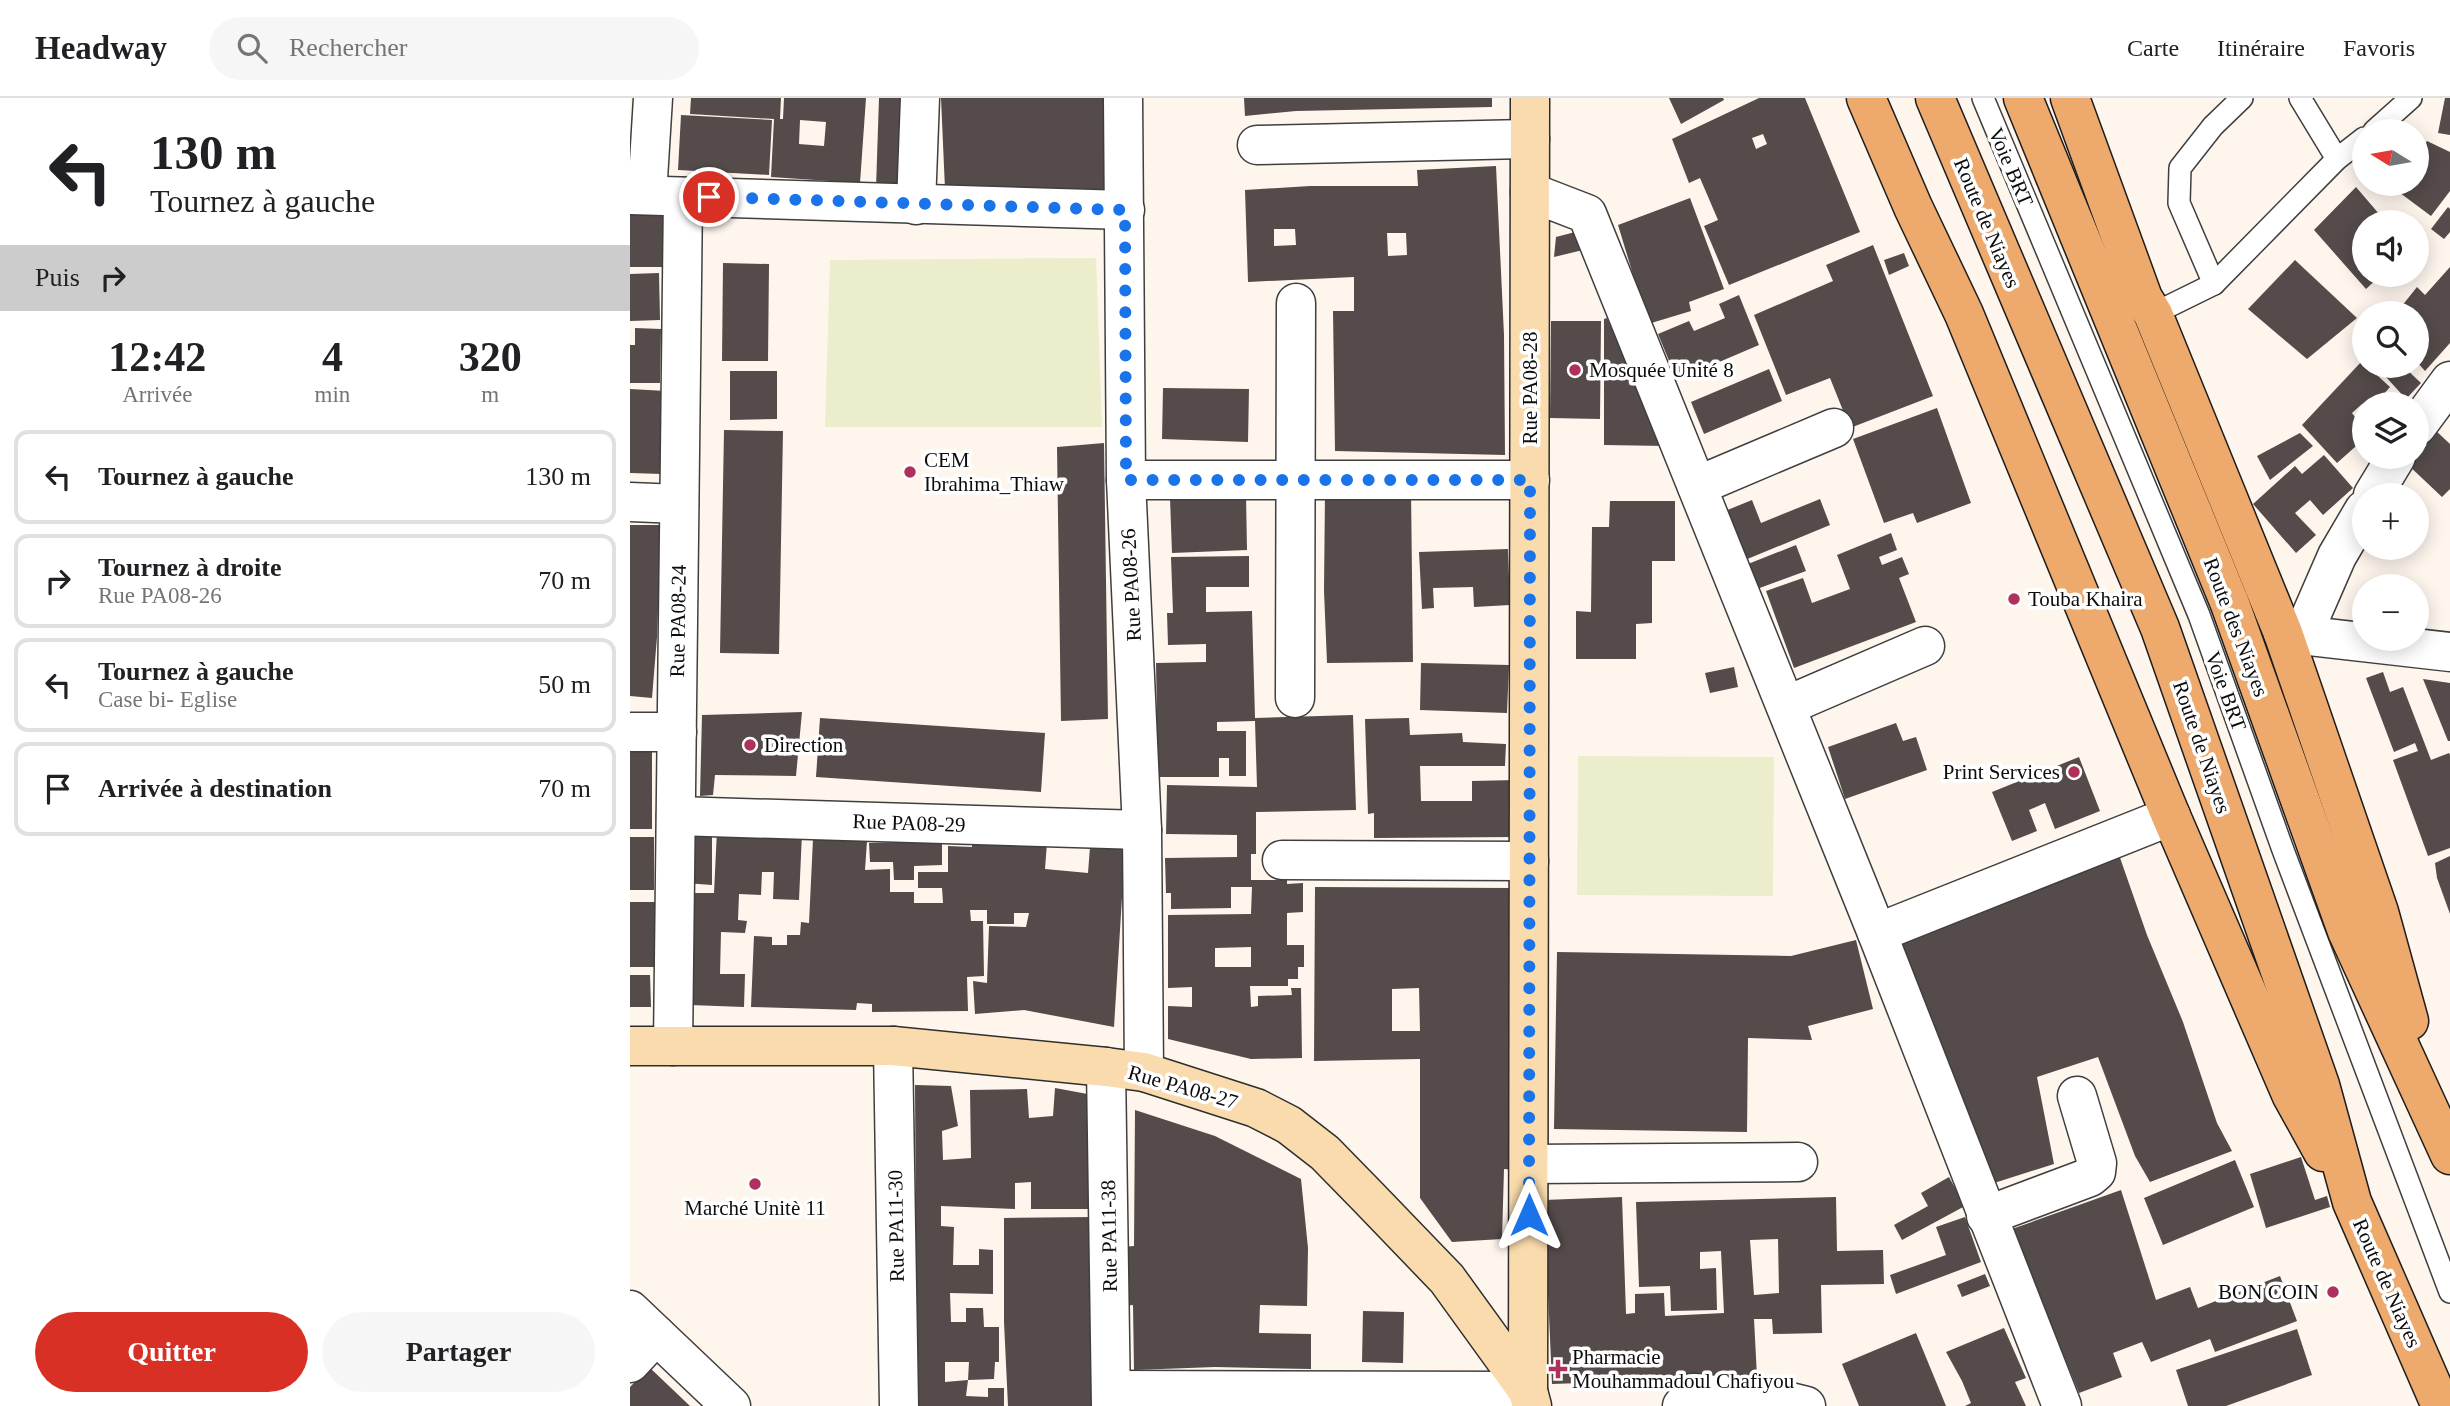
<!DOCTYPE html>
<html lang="fr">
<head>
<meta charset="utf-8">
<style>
	:root { --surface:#fff; --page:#f6f6f6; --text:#202124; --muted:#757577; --line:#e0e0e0; --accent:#d93025 }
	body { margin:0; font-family:"Times New Roman",serif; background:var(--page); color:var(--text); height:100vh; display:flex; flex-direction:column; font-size:26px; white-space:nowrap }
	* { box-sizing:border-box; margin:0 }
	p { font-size:23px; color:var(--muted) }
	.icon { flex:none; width:38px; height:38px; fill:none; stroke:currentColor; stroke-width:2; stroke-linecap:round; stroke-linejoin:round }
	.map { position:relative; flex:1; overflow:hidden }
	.panel { display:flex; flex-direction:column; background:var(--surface); width:630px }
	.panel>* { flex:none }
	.guide { background:#fff; color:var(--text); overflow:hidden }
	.needle { width:46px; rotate:281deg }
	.fabs { position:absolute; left:1722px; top:21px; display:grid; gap:14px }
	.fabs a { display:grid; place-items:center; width:77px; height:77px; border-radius:50%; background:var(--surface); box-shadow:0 4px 18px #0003; font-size:35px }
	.pin { position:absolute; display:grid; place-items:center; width:60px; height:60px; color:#fff; margin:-30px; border:4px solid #fff; border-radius:50%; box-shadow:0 2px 7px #0007 }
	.me { position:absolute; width:77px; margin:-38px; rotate:0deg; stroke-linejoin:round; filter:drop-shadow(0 0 5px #0008) }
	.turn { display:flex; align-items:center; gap:24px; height:147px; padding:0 35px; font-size:32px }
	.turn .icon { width:91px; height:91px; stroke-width:2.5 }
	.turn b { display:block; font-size:49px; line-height:60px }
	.then { display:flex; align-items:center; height:66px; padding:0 35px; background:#0003; gap:14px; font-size:26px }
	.eta { display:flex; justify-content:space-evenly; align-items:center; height:119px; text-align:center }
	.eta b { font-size:42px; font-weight:600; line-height:49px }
	.button { display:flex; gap:14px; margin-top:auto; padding:14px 35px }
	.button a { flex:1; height:80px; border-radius:42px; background:var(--accent); color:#fff; font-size:28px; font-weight:600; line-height:80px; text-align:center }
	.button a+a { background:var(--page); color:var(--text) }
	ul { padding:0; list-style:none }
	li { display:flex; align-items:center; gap:21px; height:94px; margin:0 14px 10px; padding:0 21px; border:4px solid var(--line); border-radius:14px }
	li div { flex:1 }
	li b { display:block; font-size:26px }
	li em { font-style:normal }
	header { display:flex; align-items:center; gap:42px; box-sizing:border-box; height:98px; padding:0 35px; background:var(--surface); border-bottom:2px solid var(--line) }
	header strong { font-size:33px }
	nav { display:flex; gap:38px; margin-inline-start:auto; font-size:24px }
	.search { width:490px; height:63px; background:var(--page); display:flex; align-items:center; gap:18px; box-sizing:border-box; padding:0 24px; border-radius:38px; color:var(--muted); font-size:26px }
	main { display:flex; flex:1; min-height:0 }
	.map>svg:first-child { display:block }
</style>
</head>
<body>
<header>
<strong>Headway</strong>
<div class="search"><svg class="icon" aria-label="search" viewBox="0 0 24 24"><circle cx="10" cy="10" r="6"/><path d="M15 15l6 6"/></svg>Rechercher</div>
<nav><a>Carte</a><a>Itinéraire</a><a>Favoris</a></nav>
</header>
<main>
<section class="panel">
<div class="guide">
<div class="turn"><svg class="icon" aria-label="left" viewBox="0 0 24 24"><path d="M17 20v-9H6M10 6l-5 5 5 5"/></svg><div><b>130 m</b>Tournez à gauche</div></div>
<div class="then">Puis<svg class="icon" aria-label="right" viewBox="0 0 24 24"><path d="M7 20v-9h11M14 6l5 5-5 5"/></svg></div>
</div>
<div class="eta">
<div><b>12:42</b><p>Arrivée</p></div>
<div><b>4</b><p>min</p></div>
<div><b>320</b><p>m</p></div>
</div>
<ul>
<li><svg class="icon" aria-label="left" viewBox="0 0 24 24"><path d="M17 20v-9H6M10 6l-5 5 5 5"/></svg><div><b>Tournez à gauche</b></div><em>130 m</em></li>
<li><svg class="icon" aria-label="right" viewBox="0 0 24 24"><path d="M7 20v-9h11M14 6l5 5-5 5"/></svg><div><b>Tournez à droite</b><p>Rue PA08-26</p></div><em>70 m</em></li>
<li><svg class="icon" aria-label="left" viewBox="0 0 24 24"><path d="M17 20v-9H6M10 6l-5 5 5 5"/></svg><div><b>Tournez à gauche</b><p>Case bi- Eglise</p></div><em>50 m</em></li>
<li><svg class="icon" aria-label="arrive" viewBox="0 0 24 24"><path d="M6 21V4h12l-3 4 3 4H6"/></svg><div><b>Arrivée à destination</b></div><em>70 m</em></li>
</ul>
<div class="button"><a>Quitter</a><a>Partager</a></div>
</section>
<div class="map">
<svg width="1820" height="1308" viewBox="0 0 1820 1308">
	<rect width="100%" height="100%" fill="#fef6ed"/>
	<g fill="#ebedcb">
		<polygon points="466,160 472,329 195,329 200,162"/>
		<polygon points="948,658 1144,659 1143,798 947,797"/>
	</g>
	<g fill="#544b4a" fill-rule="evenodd">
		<path d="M61 0H151L150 21H153L154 0H236L230 85 141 79 144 21 60 16ZM170 22 196 24 194 48 169 46Z"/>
		<polygon points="249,0 305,0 301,89 246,90"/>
		<polygon points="311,0 484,0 478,97 315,91"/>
		<polygon points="614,0 862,0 862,9 666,13 615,18"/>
		<polygon points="1039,0 1093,0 1094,2 1051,26"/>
		<path d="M1129 0H1175L1230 134 1099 187 1074 128 1088 122 1070 80 1059 85 1042 41ZM1133 36 1137 46 1126 51 1122 40Z"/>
		<polygon points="1815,0 1820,0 1820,37 1808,35"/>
		<polygon points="51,17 142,22 139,77 48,72"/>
		<polygon points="1797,43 1820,54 1820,93 1801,118 1762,89 1764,86 1787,86 1787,56"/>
		<path d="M866 68 874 237 875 357 705 353 703 213H724V179L618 184 615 92 680 88H788L787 72ZM644 131H665L666 147 644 148ZM757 135H776L777 157 758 158Z"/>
		<polygon points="1726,89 1756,124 1734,124 1734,177 1751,177 1736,191 1684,132"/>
		<polygon points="1060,100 1094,191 1059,204 1061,213 1018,226 988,127"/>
		<polygon points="1818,109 1820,111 1820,134 1814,141 1801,131"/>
		<rect x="0" y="115" width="33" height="54"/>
		<polygon points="949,133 953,152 924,159 926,139"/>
		<polygon points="1243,147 1303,298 1220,330 1200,280 1156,297 1124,217 1203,183 1196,167"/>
		<polygon points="1274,155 1279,168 1259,177 1254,162"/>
		<polygon points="1665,162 1727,220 1677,261 1618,211"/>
		<polygon points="93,165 139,166 138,263 92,263"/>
		<polygon points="1820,169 1820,245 1795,273 1787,264 1787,215 1782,215 1771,209 1787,189 1795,197"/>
		<polygon points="29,175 30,222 0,223 0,176"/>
		<polygon points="1109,197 1129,247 1047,282 1028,236 1059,223 1064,233 1095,220 1089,206"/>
		<polygon points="977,220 1036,348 974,347 974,221"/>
		<polygon points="921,223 971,223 970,321 920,320"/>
		<polygon points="5,230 31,231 30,285 0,285 0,247 5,247"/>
		<polygon points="1732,263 1734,268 1737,268 1760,289 1745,306 1732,306 1722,315 1734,331 1734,341 1707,365 1672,327"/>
		<polygon points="1746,268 1773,268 1791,285 1776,301"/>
		<polygon points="1139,271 1152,303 1074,336 1061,304"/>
		<polygon points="100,273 147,273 147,321 100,322"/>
		<polygon points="533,290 619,291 618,344 532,341"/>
		<polygon points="0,291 36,293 32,376 0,375"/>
		<polygon points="1307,310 1341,405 1287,425 1283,415 1254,425 1223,341"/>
		<polygon points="94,332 153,333 149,556 90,555"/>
		<polygon points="1805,332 1820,346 1820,391 1812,399 1775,364 1779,359 1787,359 1787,351"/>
		<polygon points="1670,335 1683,348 1640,382 1627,358"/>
		<polygon points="474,345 478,621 431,623 427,349"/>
		<polygon points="1694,357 1723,390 1693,417 1680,402 1665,415 1686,437 1666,455 1623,406 1665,368 1672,376"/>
		<polygon points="781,392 783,564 697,565 694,493 695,394"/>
		<polygon points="616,397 617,452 542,455 540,400"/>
		<polygon points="1190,401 1200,427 1115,462 1095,413 1122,402 1131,425"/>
		<polygon points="980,403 1045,403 1045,463 1022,463 1022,525 1006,526 1006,561 946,561 946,513 961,514 962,429 979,429"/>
		<polygon points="0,427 31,427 27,539 22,600 0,598"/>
		<polygon points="1261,435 1267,452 1249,459 1252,467 1272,459 1279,476 1269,480 1286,524 1164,570 1136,493 1173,480 1182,505 1220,491 1207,457"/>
		<polygon points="1166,447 1176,473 1127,491 1118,466"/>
		<polygon points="878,451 880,507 844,509 843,489 803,490 804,510 792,511 789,454"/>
		<path d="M619 458V489H576V514L622 513 625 620 723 617 726 712 626 714V756H621V782H657V786L673 785V814L657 815V847H674V869H668V881H658V888H620L621 909 628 908V898L662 897 661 890H671L672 960 621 961 538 941V908L562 909V889L538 890V817L621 816 622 789H601V810L541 811V795H536L535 760 607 759V737L536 736 537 687 627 689 625 623 587 624V633H616V678H599V660H589V679H528L526 565 576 564V546L538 547 537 515H543L541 459ZM621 849V869H585V850Z"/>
		<polygon points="791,565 879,567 877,615 790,612"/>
		<polygon points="1104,569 1108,589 1080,595 1075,575"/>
		<polygon points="1753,574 1760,594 1773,589 1801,662 1819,655 1820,657 1820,750 1798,758 1763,662 1788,653 1785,645 1764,654 1736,580"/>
		<polygon points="1793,581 1820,585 1820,643 1818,643"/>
		<polygon points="172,614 166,678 85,677 83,697 70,698 72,617"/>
		<polygon points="190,620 415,635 411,694 186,679"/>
		<polygon points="779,620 780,637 832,635 833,644 876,646 875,668 790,668 791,703 842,703 842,683 886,682 887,739 744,740 744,715 738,716 735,621"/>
		<polygon points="1266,625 1273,643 1286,639 1297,672 1215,701 1198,649"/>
		<polygon points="22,644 22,731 0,731 0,645"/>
		<polygon points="1449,659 1470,713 1425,731 1415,705 1399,712 1407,733 1382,743 1362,694"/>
		<polygon points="53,730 82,732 82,787 55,785"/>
		<polygon points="87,732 172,735 169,802 143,801 144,774 132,774 131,797 109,796 108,822 117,823 115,835 91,834 90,876 115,876 114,909 60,907 64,795 84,795"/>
		<rect x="0" y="739" width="24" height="53"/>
		<polygon points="183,741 237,743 235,772 260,771 260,794 284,794 284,805 313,805 312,790 288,790 288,774 318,774 318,748 342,749 342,744 417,745 415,771 458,775 460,749 495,751 484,929 394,912 345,916 343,883 357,885 359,828 396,829 399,815 384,815 384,826 357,826 357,812 340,812 341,823 353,823 354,878 337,879 338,913 242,914 242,906 227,905 226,912 121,909 124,838 142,839 142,847 157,847 157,837 170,837 171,824 179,825"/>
		<polygon points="312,743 312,767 284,768 284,782 264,782 263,764 240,764 239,745"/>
		<polygon points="1488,754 1517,837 1553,924 1587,1025 1602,1053 1520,1084 1505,1058 1468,959 1407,979 1424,1066 1361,1086 1266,844"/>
		<polygon points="1820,758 1820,816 1807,780 1805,765"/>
		<path d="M685 789 882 790 885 1072 874 1071 872 1141 822 1144 790 1100V961L684 963ZM789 890 790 933H762V891Z"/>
		<rect x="0" y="804" width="26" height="65"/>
		<polygon points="1226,842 1243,911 1178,928 1182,942 1118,940 1117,1034 924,1031 927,854 1161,858"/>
		<polygon points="0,877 20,877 21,909 0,909"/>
		<polygon points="285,987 321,988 328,1028 312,1033 313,1062 341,1060 340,992 397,991 399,1020 423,1018 425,990 463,997 468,1111 401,1111 401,1084 385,1085 385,1111 311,1108 311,1128 324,1129 323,1167 349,1167 349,1151 363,1152 363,1196 320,1195 321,1224 336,1224 336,1210 353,1210 354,1229 369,1229 369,1264 365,1264 364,1281 338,1282 339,1264 315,1264 315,1284 338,1282 336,1298 358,1299 358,1290 374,1290 374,1308 287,1308"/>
		<polygon points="505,1012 585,1038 671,1081 678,1150 677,1208 630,1207 629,1235 681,1236 681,1271 585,1269 504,1272 503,1207 493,1208 492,1149 504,1148"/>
		<polygon points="1671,1059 1685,1102 1697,1098 1700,1109 1636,1130 1620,1076"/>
		<polygon points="1605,1062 1624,1109 1533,1147 1514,1100"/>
		<polygon points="1319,1079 1335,1108 1272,1142 1264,1127 1298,1108 1291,1095"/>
		<polygon points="1491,1092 1526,1202 1560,1189 1568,1210 1650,1178 1667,1223 1585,1254 1580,1241 1521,1264 1512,1244 1483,1255 1492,1279 1449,1295 1382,1131"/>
		<path d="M992 1099 996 1216 1005 1215V1196L1034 1195 1035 1218 1094 1215 1091 1153 1070 1154V1171L1086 1170 1087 1212 1041 1213 1040 1188 1009 1189 1006 1104 1206 1099 1207 1153 1253 1152 1254 1186 1191 1187 1192 1235 1143 1236 1142 1221H1124L1127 1279 922 1286 914 1102ZM1148 1141 1149 1195 1124 1197 1120 1142Z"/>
		<polygon points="464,1119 467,1308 378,1308 374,1224 374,1120"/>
		<polygon points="1335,1119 1351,1164 1266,1196 1260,1177 1316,1157 1306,1129"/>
		<polygon points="1355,1176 1360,1188 1332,1199 1327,1187"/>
		<polygon points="733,1213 774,1214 773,1265 732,1264"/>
		<polygon points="1374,1230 1396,1280 1385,1284 1396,1308 1335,1308 1341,1305 1332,1283 1316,1254"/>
		<polygon points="1667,1231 1682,1277 1596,1308 1558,1308 1546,1272"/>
		<polygon points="1286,1235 1316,1308 1229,1308 1212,1266"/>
		<polygon points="19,1269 60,1308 0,1308 0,1289"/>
	</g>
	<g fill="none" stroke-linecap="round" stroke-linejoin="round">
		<defs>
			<g id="lane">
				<polyline points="1353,0 1569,517 1653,752 1820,1194"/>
				<polyline points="1670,0 1707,61"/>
				<polyline points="1744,33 1781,0"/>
				<polyline points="1584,186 1549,105 1550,70 1583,28 1612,0"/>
				<polyline points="1523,216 1584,186 1707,61 1734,40"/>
			</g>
			<g id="street">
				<polyline points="493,0 496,382 512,732 514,974"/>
				<polyline points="627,47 900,41"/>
				<polyline points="900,94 957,116 1247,835 1432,1308"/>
				<polyline points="0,97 495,112"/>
				<polyline points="17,97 23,0"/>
				<polyline points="286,107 290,0"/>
				<polyline points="1787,328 1820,283"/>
				<polyline points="496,382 900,382"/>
				<polyline points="1067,388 1204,330"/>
				<polyline points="1743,397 1766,359"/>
				<polyline points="0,404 49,406"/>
				<polyline points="1653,535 1820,554"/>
				<polyline points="1673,536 1707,458 1734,412"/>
				<polyline points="665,600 666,205"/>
				<polyline points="1156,608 1295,548"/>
				<polyline points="0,634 47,634"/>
				<polyline points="46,718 512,732"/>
				<polyline points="652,762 899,763"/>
				<polyline points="1247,835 1541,718"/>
				<polyline points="43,948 53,99"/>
				<polyline points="263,948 269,1308"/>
				<polyline points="476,969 481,1308"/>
				<polyline points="899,1066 1168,1064"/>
				<polyline points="1356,1118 1460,1079 1466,1074 1467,1065 1447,998"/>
				<polyline points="0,1212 101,1308"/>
				<polyline points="0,1265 26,1237"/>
				<polyline points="481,1292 898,1293"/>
				<polyline points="1052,1308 1063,1295 1156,1303 1176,1308"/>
			</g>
			<g id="secondary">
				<polyline points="900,0 898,1293 902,1308"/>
				<polyline points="0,948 263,948 476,969 514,974 626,1010 659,1027 695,1055 739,1100 817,1181 898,1293"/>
			</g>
			<g id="primary">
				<polyline points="1236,0 1283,109 1334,216 1541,718 1661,996 1693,1054"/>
				<polyline points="1305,0 1530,530 1690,987 1722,1104 1811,1308"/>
				<polyline points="1393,0 1600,506 1717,833 1820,1057"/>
				<polyline points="1440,0 1513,200 1523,216 1653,535 1749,814 1779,923"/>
			</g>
		</defs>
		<use href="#lane" stroke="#3f3f3f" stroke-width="24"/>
		<use href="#street" stroke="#3f3f3f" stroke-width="41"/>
		<use href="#secondary" stroke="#2e2e2e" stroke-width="41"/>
		<use href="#primary" stroke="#1d1d1d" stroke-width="41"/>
		<use href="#lane" stroke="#fff" stroke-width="21"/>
		<use href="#street" stroke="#fff" stroke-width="38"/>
		<use href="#secondary" stroke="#f9dbad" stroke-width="38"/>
		<use href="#primary" stroke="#eeaa6d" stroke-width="38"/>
	</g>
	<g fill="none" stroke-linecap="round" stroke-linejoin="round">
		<polyline stroke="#1a73e8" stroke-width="12" stroke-dasharray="0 21.6" points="79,99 495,112 496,382 900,382 899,1117"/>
	</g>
	<g fill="#b1305b" stroke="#fff" stroke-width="2.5">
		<circle cx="945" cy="272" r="7"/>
		<circle cx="280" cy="374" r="7"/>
		<circle cx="1384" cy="501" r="7"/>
		<circle cx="120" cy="647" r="7"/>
		<circle cx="1444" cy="674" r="7"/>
		<circle cx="125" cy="1086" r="7"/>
		<circle cx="1703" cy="1194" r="7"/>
		<path d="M924.5 1260.5h7v7h7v7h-7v7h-7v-7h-7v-7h7z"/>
	</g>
	<g text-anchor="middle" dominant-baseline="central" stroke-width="7" stroke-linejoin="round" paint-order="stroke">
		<g font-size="21" fill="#0c0c0c" stroke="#fff">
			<text transform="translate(1381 69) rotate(67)">Voie BRT</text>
			<text transform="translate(1357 125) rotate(67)">Route de Niayes</text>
			<text transform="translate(900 290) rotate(-90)">Rue PA08-28</text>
			<text transform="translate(501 487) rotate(-93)">Rue PA08-26</text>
			<text transform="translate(48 523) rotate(-89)">Rue PA08-24</text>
			<text transform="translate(1606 529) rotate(69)">Route des Niayes</text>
			<text transform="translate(1596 593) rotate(70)">Voie BRT</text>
			<text transform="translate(1572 649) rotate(71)">Route de Niayes</text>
			<text transform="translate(279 725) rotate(2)">Rue PA08-29</text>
			<text transform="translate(553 989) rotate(16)">Rue PA08-27</text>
			<text transform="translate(266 1128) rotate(-91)">Rue PA11-30</text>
			<text transform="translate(479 1138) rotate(-91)">Rue PA11-38</text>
			<text transform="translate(1757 1185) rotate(66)">Route de Niayes</text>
		</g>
		<g font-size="21" fill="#0c0c0c" stroke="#fff" text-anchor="start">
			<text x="959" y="272">Mosquée Unité 8</text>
			<text x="294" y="362">CEM<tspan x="294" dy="24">Ibrahima_Thiaw</tspan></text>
			<text x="1398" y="501">Touba Khaira</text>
			<text x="134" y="647">Direction</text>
			<text x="1430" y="674" text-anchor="end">Print Services</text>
			<text x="125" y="1110" text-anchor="middle">Marché Unitè 11</text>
			<text x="1689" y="1194" text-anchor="end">BON COIN</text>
			<text x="942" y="1259">Pharmacie<tspan x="942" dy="24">Mouhammadoul Chafiyou</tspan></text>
		</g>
	</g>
</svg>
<div class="fabs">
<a><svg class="needle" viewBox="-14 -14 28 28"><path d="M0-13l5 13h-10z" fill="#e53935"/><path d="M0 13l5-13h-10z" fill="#757577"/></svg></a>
<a><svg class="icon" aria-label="sound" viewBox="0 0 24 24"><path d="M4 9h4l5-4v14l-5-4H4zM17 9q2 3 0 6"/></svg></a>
<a><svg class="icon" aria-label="search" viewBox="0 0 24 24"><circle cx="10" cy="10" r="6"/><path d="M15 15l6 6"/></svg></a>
<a><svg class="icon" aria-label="layers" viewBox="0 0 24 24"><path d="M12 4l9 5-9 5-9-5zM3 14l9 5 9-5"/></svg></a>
<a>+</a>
<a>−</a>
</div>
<div class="pin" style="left:79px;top:99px;background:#d93025"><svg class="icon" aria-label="arrive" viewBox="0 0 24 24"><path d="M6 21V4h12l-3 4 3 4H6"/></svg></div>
<svg class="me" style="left:899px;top:1117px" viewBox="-20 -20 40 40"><path d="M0-17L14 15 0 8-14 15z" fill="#1a73e8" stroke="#fff" stroke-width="4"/></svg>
</div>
</main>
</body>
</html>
